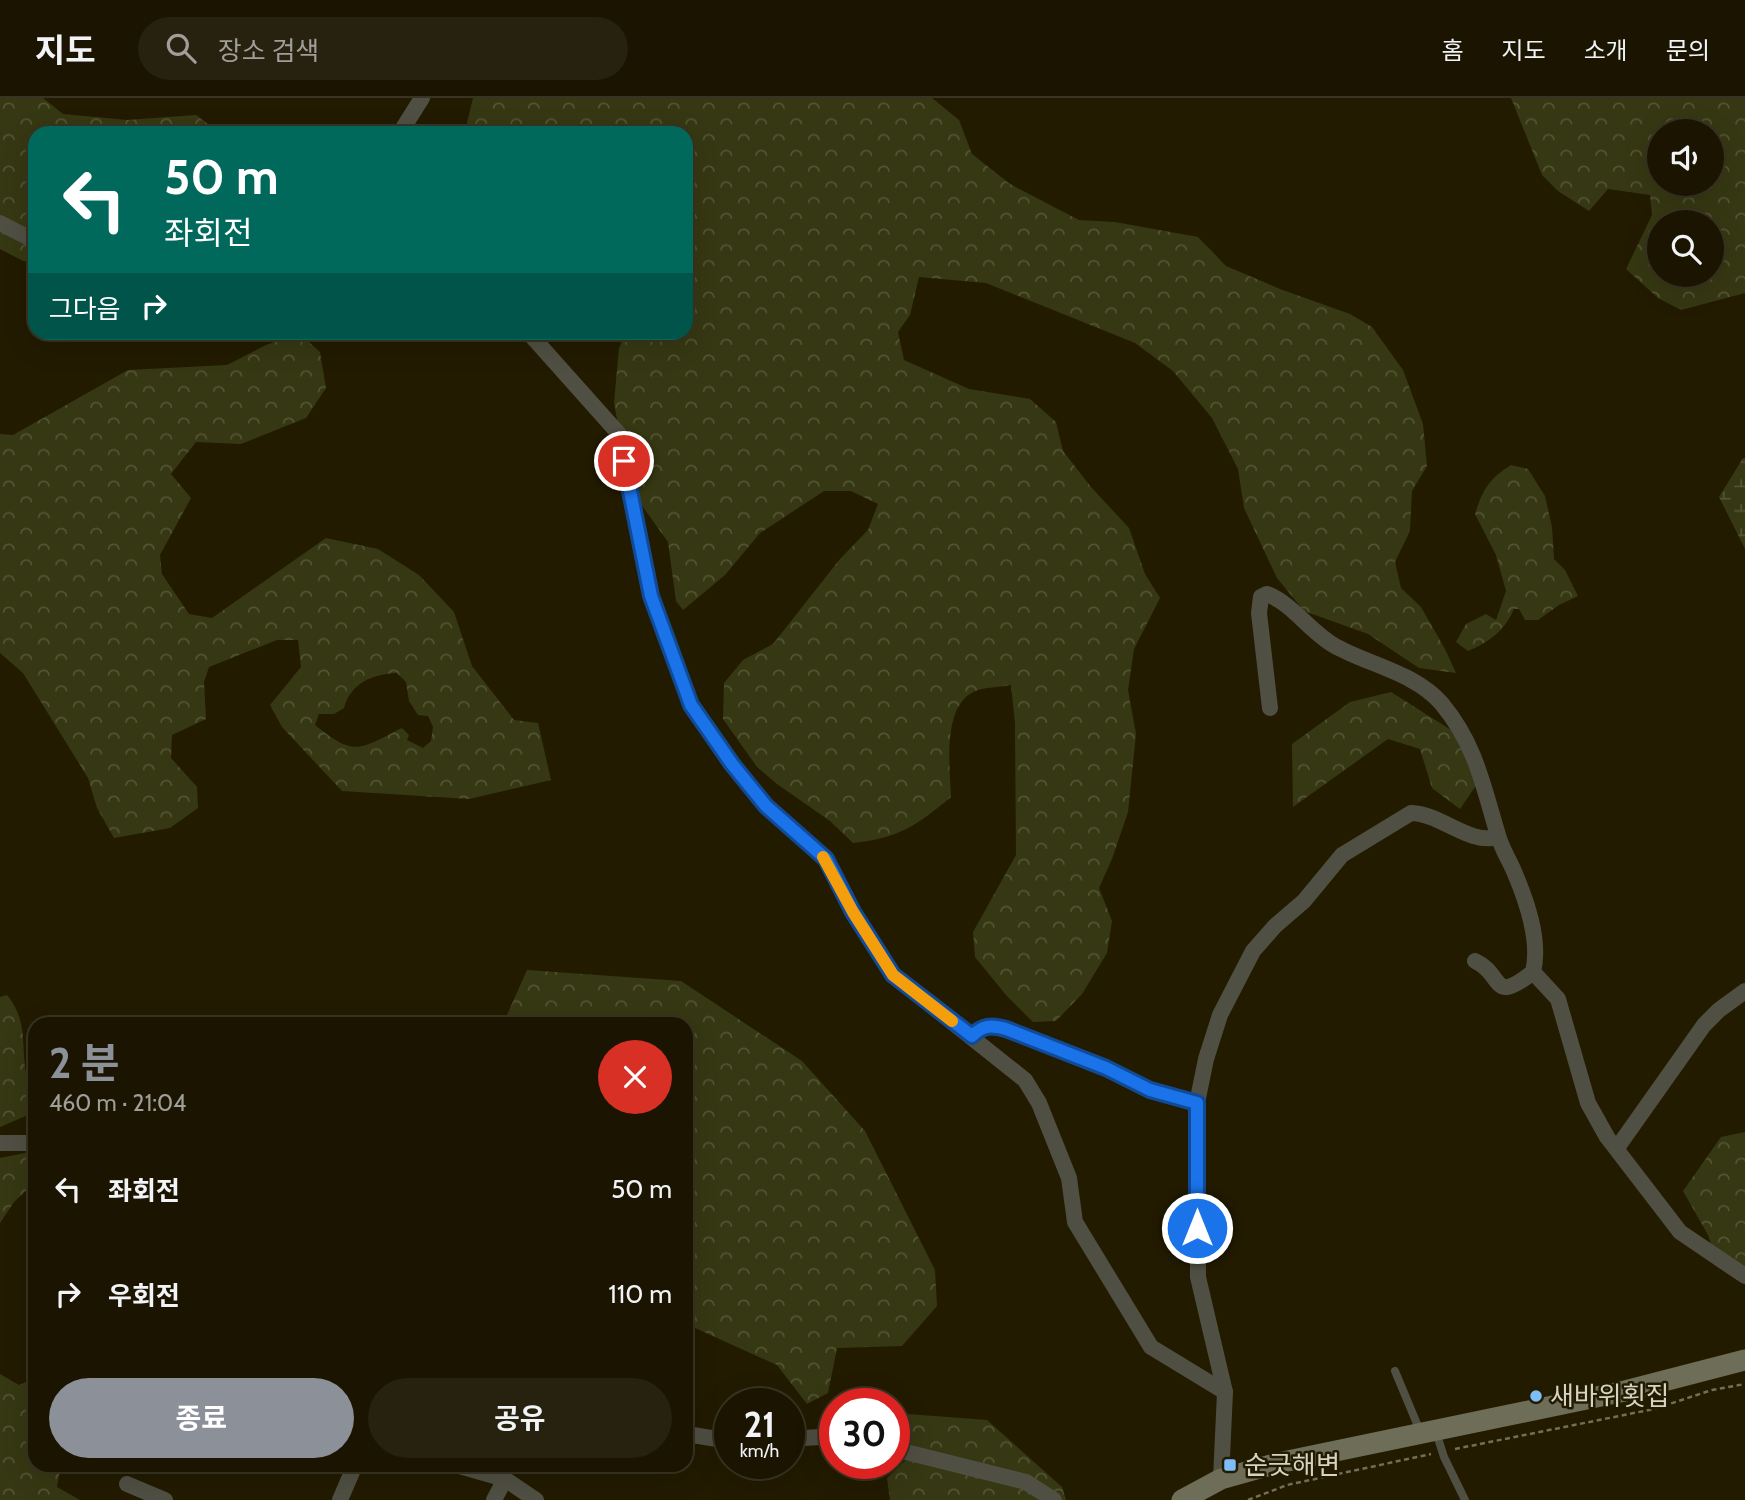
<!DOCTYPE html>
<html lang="ko">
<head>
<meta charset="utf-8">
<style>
	:root { --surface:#1a1400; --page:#27210f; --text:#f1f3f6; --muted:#9f9e99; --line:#383322; --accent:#8c9099 }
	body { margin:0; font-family:Cabin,"Noto Sans KR",sans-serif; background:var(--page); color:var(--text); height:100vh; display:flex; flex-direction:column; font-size:26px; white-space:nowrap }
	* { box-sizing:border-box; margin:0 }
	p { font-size:23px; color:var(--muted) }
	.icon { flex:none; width:38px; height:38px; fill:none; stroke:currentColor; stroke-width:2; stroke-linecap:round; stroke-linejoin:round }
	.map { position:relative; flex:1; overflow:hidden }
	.details { position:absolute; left:28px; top:919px; width:665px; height:455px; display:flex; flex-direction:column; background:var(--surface); border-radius:21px; box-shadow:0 7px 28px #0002,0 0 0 2px var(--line) }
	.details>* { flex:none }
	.hud { position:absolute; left:28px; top:28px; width:665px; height:214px; border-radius:21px; box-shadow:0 7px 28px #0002,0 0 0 2px var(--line); background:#00695c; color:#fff; overflow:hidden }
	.tools { position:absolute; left:1647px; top:21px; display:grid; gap:14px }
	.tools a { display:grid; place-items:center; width:77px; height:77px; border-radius:50%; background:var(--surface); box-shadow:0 7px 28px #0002,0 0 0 2px var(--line); font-size:35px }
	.speed { position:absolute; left:714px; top:1290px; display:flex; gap:14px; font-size:35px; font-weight:700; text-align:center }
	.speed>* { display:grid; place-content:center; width:91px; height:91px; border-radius:50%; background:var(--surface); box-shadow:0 7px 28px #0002,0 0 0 2px var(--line); line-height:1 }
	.speed small { font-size:18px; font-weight:400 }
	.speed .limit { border:10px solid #d22; background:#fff; color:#111 }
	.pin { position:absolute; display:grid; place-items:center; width:60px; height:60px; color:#fff; margin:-30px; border:4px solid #fff; border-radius:50%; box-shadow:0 2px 7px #0007 }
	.me { position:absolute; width:77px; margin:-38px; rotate:0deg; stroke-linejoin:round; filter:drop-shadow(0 0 5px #0008) }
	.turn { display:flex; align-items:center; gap:24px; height:147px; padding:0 21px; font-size:32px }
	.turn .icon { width:91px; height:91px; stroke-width:2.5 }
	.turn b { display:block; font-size:49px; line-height:60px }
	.then { display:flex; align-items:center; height:66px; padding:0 21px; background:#0003; gap:14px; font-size:26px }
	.round { display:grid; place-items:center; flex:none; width:74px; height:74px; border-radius:37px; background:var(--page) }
	.summary { display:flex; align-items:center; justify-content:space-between; height:119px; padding:0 21px }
	h1 { font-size:42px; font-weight:700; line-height:52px; color:var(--accent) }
	.cta { display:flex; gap:14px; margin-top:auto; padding:14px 21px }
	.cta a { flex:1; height:80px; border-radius:42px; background:var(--accent); color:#fff; font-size:28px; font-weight:700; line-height:80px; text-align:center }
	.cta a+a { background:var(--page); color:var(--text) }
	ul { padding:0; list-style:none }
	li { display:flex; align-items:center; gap:21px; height:105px; padding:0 21px }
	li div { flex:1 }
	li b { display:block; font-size:26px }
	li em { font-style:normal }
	header { display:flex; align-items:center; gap:42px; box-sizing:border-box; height:98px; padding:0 35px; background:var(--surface); border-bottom:2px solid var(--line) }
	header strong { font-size:33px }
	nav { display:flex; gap:38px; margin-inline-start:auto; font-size:24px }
	.search { width:490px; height:63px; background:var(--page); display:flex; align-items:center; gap:18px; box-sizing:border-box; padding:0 24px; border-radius:38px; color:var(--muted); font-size:26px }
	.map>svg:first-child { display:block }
</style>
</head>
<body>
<header>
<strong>지도</strong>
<div class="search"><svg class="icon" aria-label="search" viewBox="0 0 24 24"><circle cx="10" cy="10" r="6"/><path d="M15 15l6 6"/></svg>장소 검색</div>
<nav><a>홈</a><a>지도</a><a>소개</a><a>문의</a></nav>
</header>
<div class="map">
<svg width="1745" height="1402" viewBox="0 0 1745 1402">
	<defs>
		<pattern id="forest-crowns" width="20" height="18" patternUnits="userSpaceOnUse" patternTransform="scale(1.75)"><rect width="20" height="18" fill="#363813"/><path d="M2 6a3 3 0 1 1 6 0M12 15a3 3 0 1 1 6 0" fill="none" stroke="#525434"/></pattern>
		<pattern id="wetland-marsh" width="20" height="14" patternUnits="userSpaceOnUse" patternTransform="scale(1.75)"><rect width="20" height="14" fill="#363813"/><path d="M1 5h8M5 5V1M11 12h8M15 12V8" fill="none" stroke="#525434"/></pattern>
	</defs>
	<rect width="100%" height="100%" fill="#221b00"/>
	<g fill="url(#forest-crowns)" fill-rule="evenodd">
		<polygon points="0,0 43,0 63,16 127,22 196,17 220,35 35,35 35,164 23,163 0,151"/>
		<path d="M473 0H932L959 22 972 56 1010 86 1079 122 1115 124 1198 139 1226 168 1280 191 1350 216 1372 229 1403 272 1423 326 1427 368 1412 393 1410 433 1395 464 1401 490 1421 509 1445 551 1456 575 1419 570 1368 536 1304 513 1277 480 1244 410 1238 371 1212 320 1173 273 1135 245 986 185 919 179 910 217 898 234 904 262 969 291 1030 301 1056 324 1063 353 1091 389 1129 430 1145 476 1160 500 1134 551 1128 592 1136 636 1128 714 1112 761 1099 790 1112 823 1107 855 1082 896 1056 923 1033 924 1006 897 975 859 973 834 1016 757 1015 625 1011 587C1000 589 988 589 978 592 941 604 950 669 951 699 916 728 899 740 853 745L830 723 777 686 757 669 723 621 724 585 743 562 773 546 840 461 868 432 878 406 851 393H824L760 435 725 477 683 512 676 503 668 444 630 391 614 305 619 250 626 235 686 234V35H471L467 25Z"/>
		<path d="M1511 0H1745V195L1681 212 1658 200 1626 171 1652 117 1650 97 1608 91 1589 113 1558 93 1542 77ZM1659 33H1712V86H1659ZM1659 124H1712V177H1659Z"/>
		<path d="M299 235 320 254 326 290 306 320 241 346 196 344 171 376 191 400 160 457 162 476 189 516 212 520 326 440 378 451 419 477 454 514 472 568 514 622 538 625 551 682 469 701 342 693 282 629 270 607 301 569 298 542H277L209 569 204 584 206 621 172 637 171 660 197 689 198 710 170 730 114 740 97 710 88 680 23 575 0 555V336L13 337 128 272 227 267 266 247ZM397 575 406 584 409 603 418 617 428 618 433 629 431 643 423 650 407 642 409 637 402 630C358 652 355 659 315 627L319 616H334L344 610C351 585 372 576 397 575Z"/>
		<path d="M1511 367 1528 371 1545 398 1552 429 1554 461 1565 472 1578 498 1559 507 1538 522H1525L1519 511H1514C1505 532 1490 544 1468 553L1456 544 1466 526 1486 516 1496 522 1506 493 1496 457 1475 416C1483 391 1489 381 1511 367Z"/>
		<polygon points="1391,594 1470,644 1479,683 1460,711 1432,690 1420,651 1388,641 1293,709 1292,646 1350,604"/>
		<polygon points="527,872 681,883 802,963 865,1033 935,1172 937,1208 902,1248 837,1250 828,1295 807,1306 777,1267 695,1230 686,1231 686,926 503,926"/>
		<path d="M7 897C28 923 21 945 26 976 28 989 34 1001 35 1014L0 1029V899Z"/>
		<polygon points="1745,1034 1745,1181 1718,1167 1708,1137 1683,1093 1721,1039"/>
		<polygon points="35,1053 35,1084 14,1104 0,1125 0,1060"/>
		<polygon points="0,1276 19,1287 35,1280 35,1367 61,1367 57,1389 80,1402 0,1402"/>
		<polygon points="894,1315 987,1322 1062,1389 1066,1402 890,1402 887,1380 910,1358 894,1353"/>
	</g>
	<polygon fill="url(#wetland-marsh)" points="1743,360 1745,360 1745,451 1719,399"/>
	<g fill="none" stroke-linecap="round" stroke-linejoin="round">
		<g stroke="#736e58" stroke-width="2.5" stroke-dasharray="5 3.5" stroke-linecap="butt">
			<polyline points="1455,1351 1654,1311 1712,1292 1745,1286"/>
			<polyline points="1248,1402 1287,1387 1431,1356"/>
		</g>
		<g stroke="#504f43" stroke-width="8">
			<polyline points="1395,1273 1420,1333"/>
			<polyline points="1436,1334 1444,1359 1465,1402"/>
		</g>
		<g stroke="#504f43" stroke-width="16">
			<polyline points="400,35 422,0"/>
			<polyline points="0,125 35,143"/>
			<polyline points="528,234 619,336 651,498 691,607 731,666 766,708 826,761 853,815 893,877 1025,982 1039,1005 1069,1080 1075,1124 1151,1249 1225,1294 1221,1381"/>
			<path d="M1270 610 1259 515 1261 499 1267 496C1293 506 1310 534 1335 548 1369 567 1416 575 1442 606 1476 647 1483 688 1498 737 1501 749 1508 760 1513 771 1526 801 1541 842 1533 874 1491 908 1504 876 1475 863"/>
			<polyline points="1533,874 1558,901 1588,1005 1607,1039 1680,1134 1745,1178"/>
			<path d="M972 938C983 927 991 927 1006 931L1106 970 1150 992 1197 1005 1198 1179 1225 1294"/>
			<path d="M1197 1005 1206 961 1220 917 1253 853 1275 828 1304 803 1342 757 1411 715C1442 716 1468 747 1498 739"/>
			<polyline points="0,1045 35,1045"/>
			<polyline points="1617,1050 1704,927 1719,912 1745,893"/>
			<polyline points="686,1336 730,1343"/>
			<polyline points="789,1341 835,1338"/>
			<polyline points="894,1351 1026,1384 1054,1402"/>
			<polyline points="456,1367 505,1381 536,1402"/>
			<polyline points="127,1386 165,1402"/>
			<polyline points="340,1402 355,1367"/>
			<polyline points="494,1402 505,1381"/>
		</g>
		<polyline stroke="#6d6d58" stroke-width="21" points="1182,1402 1221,1381 1278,1365 1625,1293 1745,1262"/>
	</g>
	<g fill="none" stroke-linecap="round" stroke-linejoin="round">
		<defs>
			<path id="route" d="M624 363 651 498 691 607 732 666 766 708 826 761 853 814 893 877 972 938C983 927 991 927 1006 931L1106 970 1150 992 1197 1005V1130"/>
		</defs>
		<use href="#route" stroke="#114b97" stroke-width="18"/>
		<use href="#route" stroke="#1a73e8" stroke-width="12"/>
		<polyline stroke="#f59e0b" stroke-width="12" points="823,759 853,814 893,877 952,923"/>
	</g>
	<g fill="#7ebdf9" stroke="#221b00" stroke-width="2.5">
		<circle cx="1536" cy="1298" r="7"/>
		<rect x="1223" y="1360" width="14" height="14" rx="3.5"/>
	</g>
	<g text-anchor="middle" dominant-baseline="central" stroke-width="5" stroke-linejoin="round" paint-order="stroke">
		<g font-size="26" fill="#d6d3c2" stroke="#221b00" text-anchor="start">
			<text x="1550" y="1298">새바위횟집</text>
			<text x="1244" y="1367">순긋해변</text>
		</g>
	</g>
</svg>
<div class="tools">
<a><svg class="icon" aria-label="sound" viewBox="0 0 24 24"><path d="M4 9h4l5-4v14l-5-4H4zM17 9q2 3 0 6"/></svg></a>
<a><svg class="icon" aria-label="search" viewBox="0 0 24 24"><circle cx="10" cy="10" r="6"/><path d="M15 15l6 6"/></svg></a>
</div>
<div class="speed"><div>21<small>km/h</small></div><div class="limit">30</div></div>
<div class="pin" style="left:624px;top:363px;background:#d93025"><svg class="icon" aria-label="arrive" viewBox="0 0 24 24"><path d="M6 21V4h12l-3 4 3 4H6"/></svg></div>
<svg class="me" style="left:1197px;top:1130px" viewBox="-20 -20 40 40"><circle r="17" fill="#1a73e8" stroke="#fff" stroke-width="3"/><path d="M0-11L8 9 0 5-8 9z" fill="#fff"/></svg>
<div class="hud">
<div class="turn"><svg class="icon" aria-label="left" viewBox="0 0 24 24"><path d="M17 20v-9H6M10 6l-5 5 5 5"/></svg><div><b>50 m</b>좌회전</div></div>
<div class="then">그다음<svg class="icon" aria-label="right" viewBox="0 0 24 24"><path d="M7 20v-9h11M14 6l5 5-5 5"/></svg></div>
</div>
<section class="details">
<div class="summary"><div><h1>2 분</h1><p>460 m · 21:04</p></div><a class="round" style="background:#d93025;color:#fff"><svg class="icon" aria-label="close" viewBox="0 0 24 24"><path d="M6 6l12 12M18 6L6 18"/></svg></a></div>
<ul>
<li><svg class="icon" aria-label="left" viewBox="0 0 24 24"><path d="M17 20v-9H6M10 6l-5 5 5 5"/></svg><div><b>좌회전</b></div><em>50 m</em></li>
<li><svg class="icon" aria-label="right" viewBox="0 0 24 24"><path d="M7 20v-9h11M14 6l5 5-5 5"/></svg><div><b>우회전</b></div><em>110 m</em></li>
</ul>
<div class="cta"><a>종료</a><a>공유</a></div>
</section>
</div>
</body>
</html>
